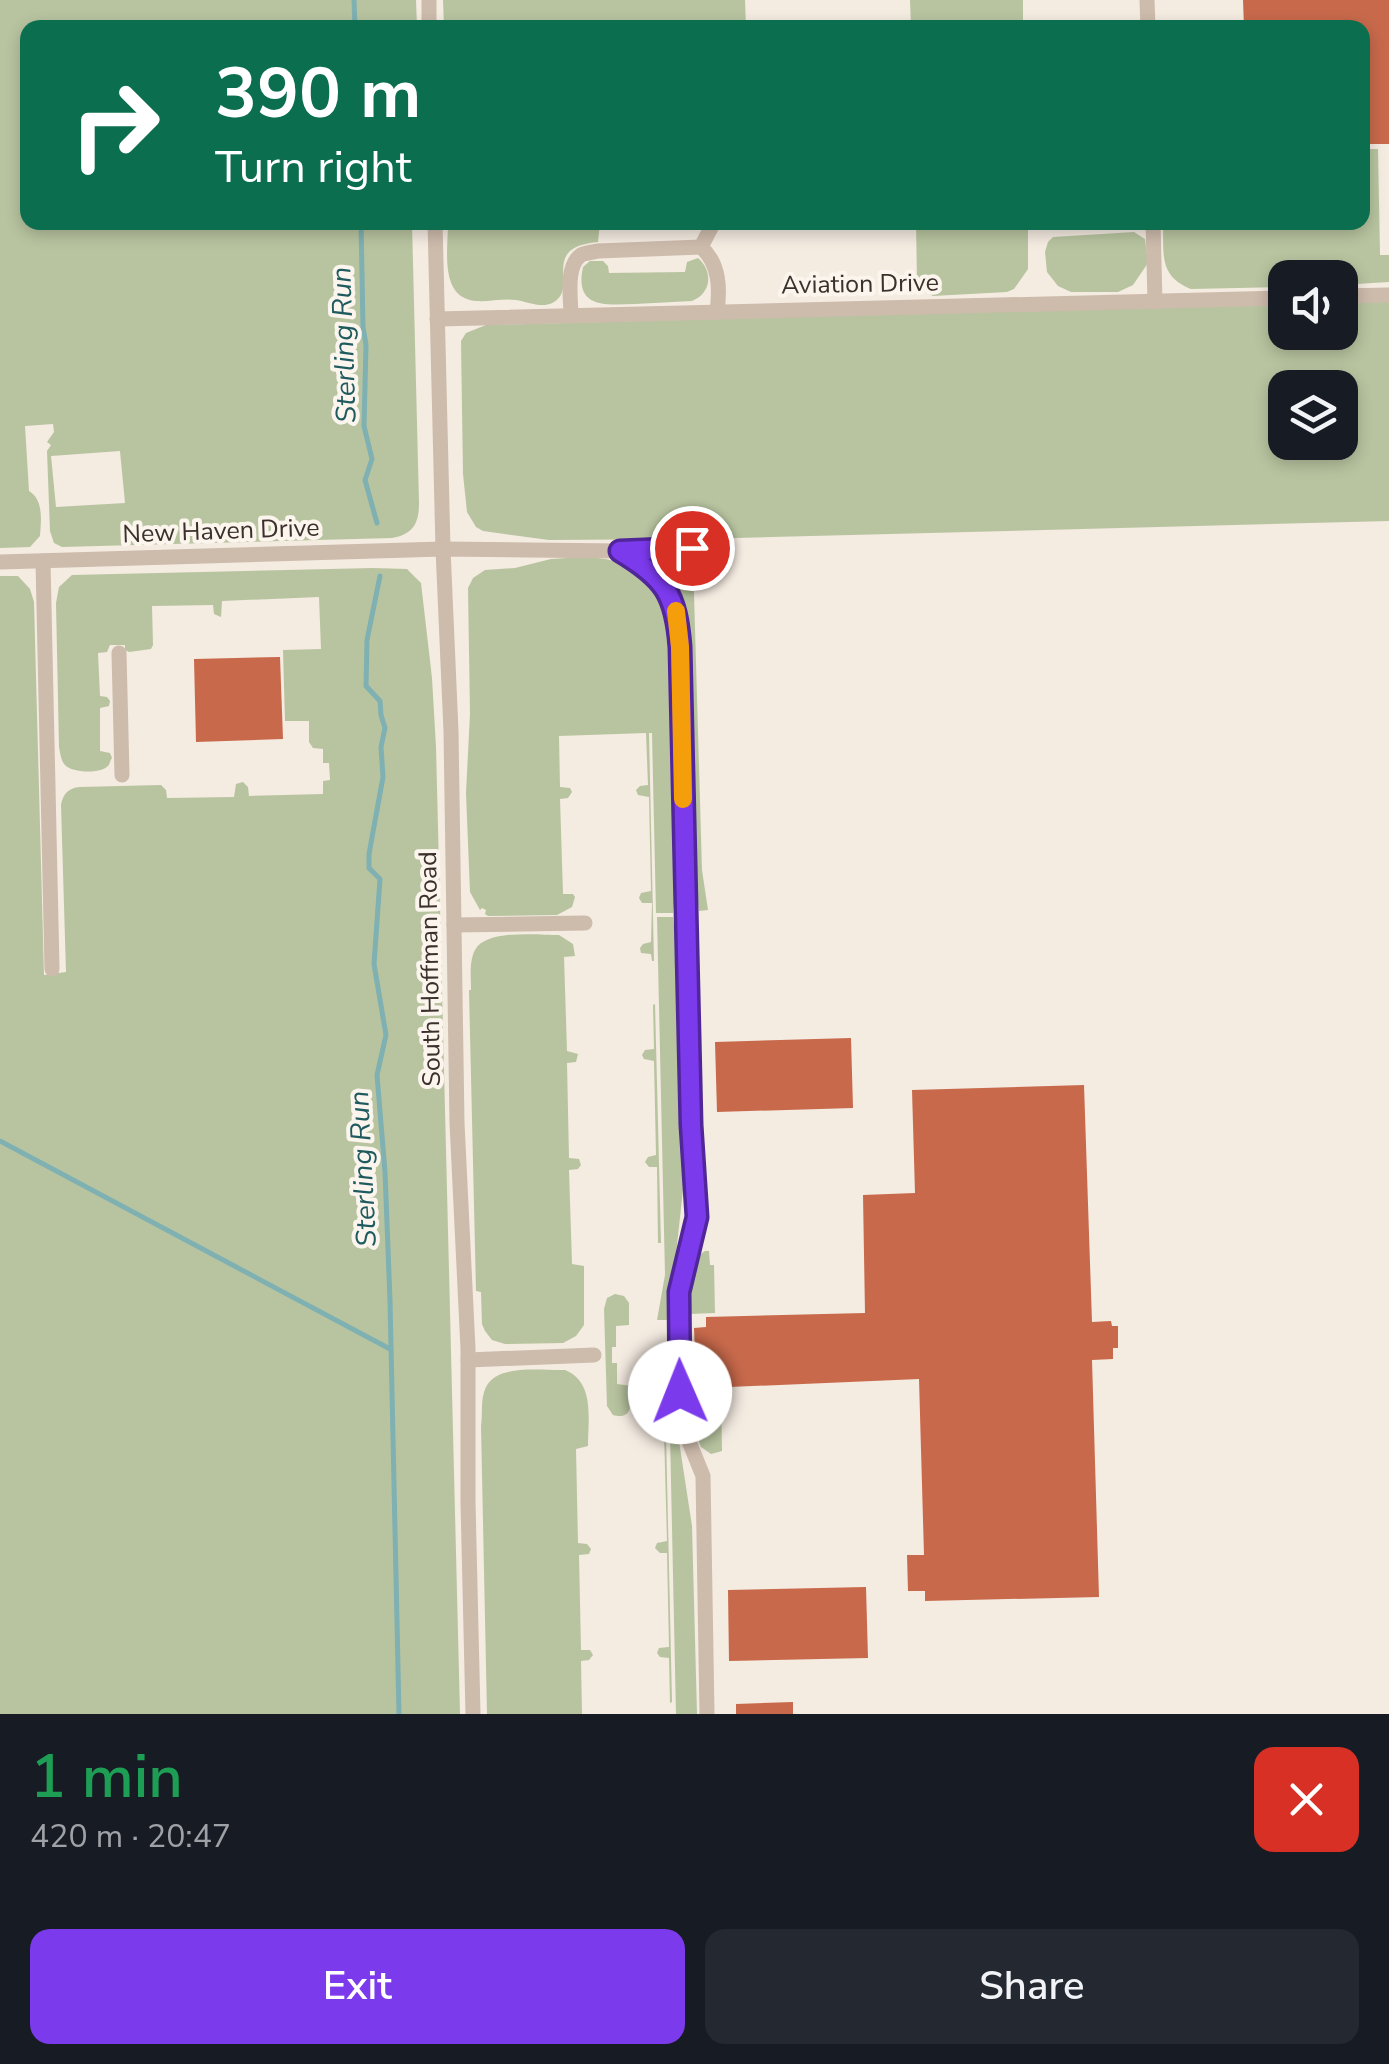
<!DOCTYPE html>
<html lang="en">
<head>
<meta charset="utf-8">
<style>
	:root { --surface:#171b24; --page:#242831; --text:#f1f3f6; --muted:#9ea1a6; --accent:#7c3aed }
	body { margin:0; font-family:"Nunito Sans",sans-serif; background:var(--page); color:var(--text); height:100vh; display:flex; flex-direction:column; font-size:38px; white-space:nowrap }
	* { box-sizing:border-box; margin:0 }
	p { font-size:32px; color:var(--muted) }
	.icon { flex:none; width:55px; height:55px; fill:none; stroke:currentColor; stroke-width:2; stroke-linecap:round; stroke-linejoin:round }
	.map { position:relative; height:1714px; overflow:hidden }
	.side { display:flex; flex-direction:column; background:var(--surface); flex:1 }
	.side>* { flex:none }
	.top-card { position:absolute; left:20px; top:20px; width:1350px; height:210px; border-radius:20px; box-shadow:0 5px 15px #0003; background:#0b6e4f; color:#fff; overflow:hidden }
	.buttons { position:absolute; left:1268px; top:260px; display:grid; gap:20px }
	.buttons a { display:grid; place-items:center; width:90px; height:90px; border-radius:20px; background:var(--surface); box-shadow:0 5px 15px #0003; font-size:50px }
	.pin { position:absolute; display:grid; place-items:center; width:85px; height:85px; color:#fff; margin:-42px; border:5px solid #fff; border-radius:50%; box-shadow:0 2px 10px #0007 }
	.me { position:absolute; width:110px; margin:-55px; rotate:359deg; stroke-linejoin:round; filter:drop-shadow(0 0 8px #0008) }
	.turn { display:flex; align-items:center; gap:35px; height:210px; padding:0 30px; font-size:45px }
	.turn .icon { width:130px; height:130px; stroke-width:2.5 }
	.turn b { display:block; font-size:70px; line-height:85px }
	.round { display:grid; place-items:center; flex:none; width:105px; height:105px; border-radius:20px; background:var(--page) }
	.head { display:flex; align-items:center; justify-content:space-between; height:170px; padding:0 30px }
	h1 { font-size:60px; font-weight:600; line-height:75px; color:#1e9e55 }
	.action { display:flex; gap:20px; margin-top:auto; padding:20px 30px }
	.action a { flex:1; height:115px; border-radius:20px; background:var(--accent); color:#fff; font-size:40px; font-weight:600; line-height:115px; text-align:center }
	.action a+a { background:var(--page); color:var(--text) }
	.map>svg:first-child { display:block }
</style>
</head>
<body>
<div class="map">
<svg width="1389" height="1714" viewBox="0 0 1389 1714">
	<rect width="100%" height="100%" fill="#f4ebe1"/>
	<g fill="#b8c4a0" fill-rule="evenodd">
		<path d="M0 0H416L417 27 28 28V222L412 223 419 503C419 524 413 534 392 538L62 547 54 543 50 531 47 451 51 445 47 442 54 432 53 424 25 426 29 491C44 500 41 521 40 536L30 547 0 548ZM120 451 125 503 56 507 51 456Z"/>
		<polygon points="443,0 745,0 746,27 444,27"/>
		<polygon points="910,0 1023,0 1023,27 911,27"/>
		<path d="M1363 149H1378L1380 255H1389V282L1340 285V278H1285V287L1191 289C1158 276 1164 253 1163 223H1292V229H1312V224L1362 222Z"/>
		<path d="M448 223H600L598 242C539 247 579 287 554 302 543 309 528 302 516 300 503 298 489 302 476 301 439 298 448 250 448 223Z"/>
		<polygon points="916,223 1028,223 1028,269 1014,289 1007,292 933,296 919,287 917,279"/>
		<polygon points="1134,232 1145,239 1148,263 1133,285 1118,292 1071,292 1058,286 1047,272 1045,252 1048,242 1053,237"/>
		<path d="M698 258C713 271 712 293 692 301 673 302 654 303 635 304 606 305 574 309 583 267L590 261H603L608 266 609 273 685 272 687 262Z"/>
		<path d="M1389 301V521L699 539 549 540 483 531 476 527 467 512 463 474 461 341 466 333 486 325 1285 304V332H1340V303ZM1285 388H1340V442H1285Z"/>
		<path d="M583 557C628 558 659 575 669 622L676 880 673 913H656L652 733H649L654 961H652L651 954 641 953 640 948 643 944 651 942 652 903H642L639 898 641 893 651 891 649 797 638 795 636 790 640 786 648 785 646 733 559 736 560 787 570 788 572 792 568 798 560 799 563 894H573L575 897 572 907 557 915 488 916 485 914 486 910 482 908 480 910 470 892 466 793 470 714 468 588 473 578 485 570 515 568 551 559Z"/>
		<path d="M693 559 702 870 708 910 699 911 695 878 690 653C687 621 681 575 649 560Z"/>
		<path d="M373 568 407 569 421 583 432 678 436 747 460 1714H0V576H18L30 589 34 602 44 975 66 972 61 805C63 794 68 788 80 787L161 785 166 790 167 798 234 797 236 784 243 782 248 787 249 796 323 794V781L330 780 329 763H323V749L313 748 309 742V721H285L283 650 321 649 319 597 222 601 221 617 214 614 213 605 152 606 153 645 151 649 129 652 125 650V645H110L107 652 98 653 100 696 107 697 110 701 109 706 100 708V751L110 753 112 758C110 760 110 764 108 766 100 774 72 773 65 765 61 761 60 752 59 747L56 603 59 587 72 575Z"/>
		<polygon points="657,917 673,917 679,972 684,1180 669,1320 657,1320 665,1275"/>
		<path d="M559 935 573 944 575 956 564 957 567 1051 578 1054 576 1062 567 1063 569 1158 579 1159 581 1165 578 1169 569 1170 572 1264 584 1266V1325L576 1336 563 1343 505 1344 492 1340 485 1331 482 1324 481 1292 476 1291 469 990H471C471 978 469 961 475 950 486 929 538 935 559 935Z"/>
		<polygon points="655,1004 661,1243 658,1243 657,1167 649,1167 645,1162 648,1157 656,1155 654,1061 644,1059 642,1055 645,1050 654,1049 653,1005"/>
		<polygon points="705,1251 709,1251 710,1265 714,1265 715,1313 689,1314 694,1262 696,1257"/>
		<path d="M615 1294 624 1296 629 1303V1325L616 1326V1347H612V1363H617V1384L632 1386C631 1401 634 1421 613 1415L607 1406 604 1309 607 1298Z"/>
		<path d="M565 1370C595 1382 588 1419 588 1446L576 1449 578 1543 587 1544 591 1549 589 1554 579 1555 581 1650H590L593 1655 589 1660 581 1661 582 1714H487L481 1426C483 1414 480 1399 486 1387 498 1363 543 1371 565 1370Z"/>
		<polygon points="658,1389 671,1389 692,1526 697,1714 676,1714 670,1435"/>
		<polygon points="721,1392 722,1451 711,1454 701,1447 699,1442 691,1393"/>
		<polygon points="664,1433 666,1433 672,1702 670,1703 669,1658 660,1657 657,1653 659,1648 669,1647 667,1553 660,1553 655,1548 657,1543 667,1541"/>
	</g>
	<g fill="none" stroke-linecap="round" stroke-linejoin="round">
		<g stroke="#7fb0b2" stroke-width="5">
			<polyline points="354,0 355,28"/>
			<polyline points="361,222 363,327 366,345 364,426 372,459 365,480 377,523"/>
			<polyline points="380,576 367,640 366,686 380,701 381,715 385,728 381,747 383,777 369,854 369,868 380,879 374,964 386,1035 377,1075 385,1172 390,1300 399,1714"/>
			<polyline points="0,1141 390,1349"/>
		</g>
	</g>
	<g fill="#c8694b">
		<polygon points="1243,0 1389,0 1389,144 1362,144 1362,28 1244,28"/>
		<polygon points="280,657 283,739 196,742 194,659"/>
		<polygon points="851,1038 853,1108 717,1112 715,1042"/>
		<polygon points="1084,1085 1092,1322 1111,1321 1112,1326 1118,1326 1118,1348 1113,1348 1113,1359 1092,1360 1099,1597 925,1601 925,1591 908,1591 907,1555 924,1555 919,1379 706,1388 706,1378 696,1378 694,1328 706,1327 706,1317 865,1313 863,1195 915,1193 912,1090"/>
		<polygon points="866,1587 868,1658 729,1661 728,1590"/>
		<polygon points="793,1702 793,1714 736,1714 736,1704"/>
	</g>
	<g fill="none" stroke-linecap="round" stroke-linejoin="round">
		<g stroke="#cdbbac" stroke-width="15">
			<polyline points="429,0 429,28"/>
			<polyline points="1147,0 1148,28"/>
			<polyline points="435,222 443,549 451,731 457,1123 468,1349 468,1502 473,1714"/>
			<polyline points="1153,222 1155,302"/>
			<path d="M701 247C720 264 720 289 717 312"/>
			<polyline points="1340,296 1389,295"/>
			<path d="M571 316C571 299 565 266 581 255 584 253 594 252 598 251L701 247 714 222"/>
			<polyline points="437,319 1285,298"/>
			<path d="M619 551C654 571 674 589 679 630L691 1125 697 1217 679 1292 680 1392 686 1434 703 1476 707 1714"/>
			<polyline points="43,561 52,969"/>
			<polyline points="0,562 443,549 619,551 692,548"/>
			<polyline points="119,653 122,775"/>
			<polyline points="454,925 585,923"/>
			<polyline points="468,1360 594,1355"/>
		</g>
	</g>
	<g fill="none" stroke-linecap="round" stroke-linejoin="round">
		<defs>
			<path id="route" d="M680 1392 679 1292 697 1217 691 1125 680 647C676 594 665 578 620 551L692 548"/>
		</defs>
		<use href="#route" stroke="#51269a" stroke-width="25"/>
		<use href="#route" stroke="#7c3aed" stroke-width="18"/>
		<polyline stroke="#f59e0b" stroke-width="18" points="676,611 680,647 683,799"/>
	</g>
	<g text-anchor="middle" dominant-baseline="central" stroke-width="8" stroke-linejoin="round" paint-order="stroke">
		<g font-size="25" fill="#3b302b" stroke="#fbf5ee">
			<text transform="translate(860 284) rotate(-1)">Aviation Drive</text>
			<text transform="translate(221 531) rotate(-2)">New Haven Drive</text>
			<text transform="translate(430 969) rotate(-91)">South Hoffman Road</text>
		</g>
		<g font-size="28" font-style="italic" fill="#1f5a5e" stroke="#fbf5ee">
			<text transform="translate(344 345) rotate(-92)">Sterling Run</text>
			<text transform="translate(363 1169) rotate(-93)">Sterling Run</text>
		</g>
	</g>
</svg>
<div class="buttons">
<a><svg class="icon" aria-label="sound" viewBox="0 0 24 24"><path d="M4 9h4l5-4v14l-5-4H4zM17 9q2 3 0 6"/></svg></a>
<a><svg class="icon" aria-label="layers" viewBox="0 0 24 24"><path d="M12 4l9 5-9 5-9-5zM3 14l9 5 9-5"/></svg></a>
</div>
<div class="pin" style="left:692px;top:548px;background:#d93025"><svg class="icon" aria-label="arrive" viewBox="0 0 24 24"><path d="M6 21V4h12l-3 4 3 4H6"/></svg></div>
<svg class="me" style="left:680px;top:1392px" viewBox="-20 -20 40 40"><circle r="19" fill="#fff"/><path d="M0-13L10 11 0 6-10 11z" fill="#7c3aed"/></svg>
<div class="top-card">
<div class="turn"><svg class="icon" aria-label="right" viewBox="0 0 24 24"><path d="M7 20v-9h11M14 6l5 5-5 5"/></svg><div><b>390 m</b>Turn right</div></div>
</div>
</div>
<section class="side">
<div class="head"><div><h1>1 min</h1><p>420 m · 20:47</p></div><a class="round" style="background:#d93025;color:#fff"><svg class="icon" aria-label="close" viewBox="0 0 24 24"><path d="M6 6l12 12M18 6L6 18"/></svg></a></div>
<div class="action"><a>Exit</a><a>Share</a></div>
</section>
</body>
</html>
